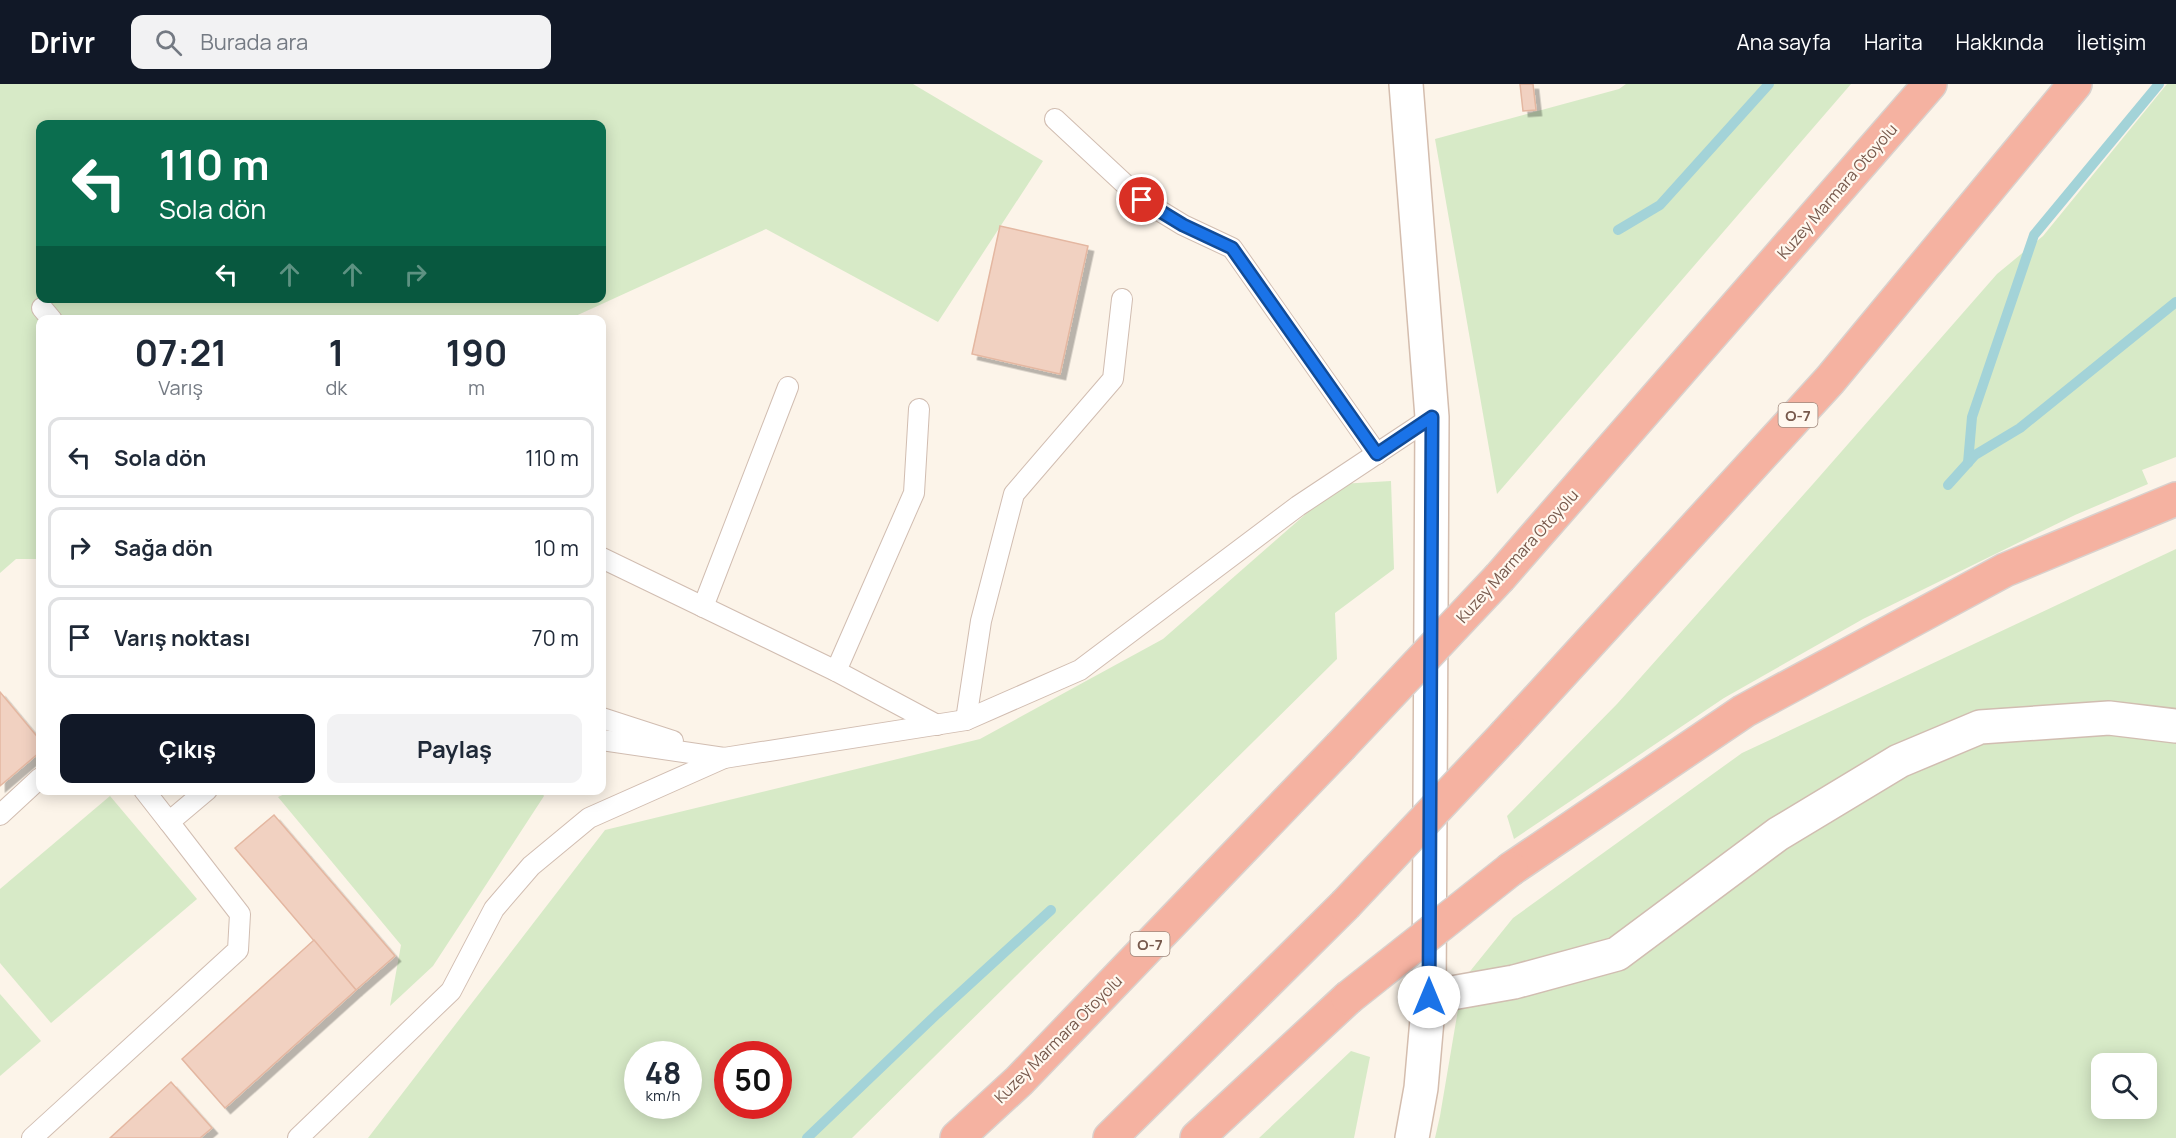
<!DOCTYPE html>
<html lang="tr">
<head>
<meta charset="utf-8">
<style>
	:root { --surface:#fff; --page:#f2f2f3; --text:#1f2937; --muted:#747a83; --line:#e0e1e3; --accent:#111827 }
	body { margin:0; font-family:Manrope,sans-serif; background:var(--page); color:var(--text); height:100vh; display:flex; flex-direction:column; font-size:22px; white-space:nowrap }
	* { box-sizing:border-box; margin:0 }
	p { font-size:20px; color:var(--muted) }
	.icon { flex:none; width:33px; height:33px; fill:none; stroke:currentColor; stroke-width:2; stroke-linecap:round; stroke-linejoin:round }
	.map { position:relative; flex:1; overflow:hidden }
	.side { position:absolute; left:36px; top:231px; width:570px; height:480px; display:flex; flex-direction:column; background:var(--surface); border-radius:12px; box-shadow:0 3px 15px #0003 }
	.side>* { flex:none }
	.hud { position:absolute; left:36px; top:36px; width:570px; height:183px; border-radius:12px; box-shadow:0 3px 15px #0003; background:#0b6e4f; color:#fff; overflow:hidden }
	.controls { position:absolute; left:2091px; top:969px; display:grid; gap:12px }
	.controls a { display:grid; place-items:center; width:66px; height:66px; border-radius:12px; background:var(--surface); box-shadow:0 3px 15px #0003; font-size:30px }
	.speed { position:absolute; left:624px; top:957px; display:flex; gap:12px; font-size:30px; font-weight:700; text-align:center }
	.speed>* { display:grid; place-content:center; width:78px; height:78px; border-radius:50%; background:var(--surface); box-shadow:0 3px 15px #0003; line-height:1 }
	.speed small { font-size:15px; font-weight:400 }
	.speed .limit { border:9px solid #d22; background:#fff; color:#111 }
	.pin { position:absolute; display:grid; place-items:center; width:51px; height:51px; color:#fff; margin:-26px; border:3px solid #fff; border-radius:50%; box-shadow:0 2px 6px #0007 }
	.me { position:absolute; width:66px; margin:-33px; rotate:0deg; stroke-linejoin:round; filter:drop-shadow(0 0 4px #0008) }
	.turn { display:flex; align-items:center; gap:21px; height:126px; padding:0 24px; font-size:27px }
	.turn .icon { width:78px; height:78px; stroke-width:2.5 }
	.turn b { display:block; font-size:42px; line-height:51px }
	.lanes { display:flex; align-items:center; height:57px; padding:0 24px; background:#0003; justify-content:center; gap:30px; direction:ltr }
	.lanes .off { opacity:.35 }
	.eta { display:flex; justify-content:space-evenly; align-items:center; height:102px; text-align:center }
	.eta b { font-size:36px; font-weight:700; line-height:42px }
	.button { display:flex; gap:12px; margin-top:auto; padding:12px 24px }
	.button a { flex:1; height:69px; border-radius:12px; background:var(--accent); color:#fff; font-size:24px; font-weight:700; line-height:69px; text-align:center }
	.button a+a { background:var(--page); color:var(--text) }
	ul { padding:0; list-style:none }
	li { display:flex; align-items:center; gap:18px; height:81px; margin:0 12px 9px; padding:0 12px; border:3px solid var(--line); border-radius:12px }
	li div { flex:1 }
	li b { display:block; font-size:22px }
	li em { font-style:normal }
	header { display:flex; align-items:center; gap:36px; box-sizing:border-box; height:84px; padding:0 30px; background:var(--accent); color:#fff }
	header strong { font-size:28px }
	nav { display:flex; gap:33px; margin-inline-start:auto; font-size:21px }
	.search { width:420px; height:54px; background:var(--page); display:flex; align-items:center; gap:15px; box-sizing:border-box; padding:0 21px; border-radius:12px; color:var(--muted); font-size:22px }
	.map>svg:first-child { display:block }
</style>
</head>
<body>
<header>
<strong>Drivr</strong>
<div class="search"><svg class="icon" aria-label="search" viewBox="0 0 24 24"><circle cx="10" cy="10" r="6"/><path d="M15 15l6 6"/></svg>Burada ara</div>
<nav><a>Ana sayfa</a><a>Harita</a><a>Hakkında</a><a>İletişim</a></nav>
</header>
<div class="map">
<svg width="2176" height="1054" viewBox="0 0 2176 1054">
	<defs>
		<filter id="shadow"><feDropShadow dx="5.5" dy="5.5" stdDeviation="0" flood-color="#0004"/></filter>
	</defs>
	<rect width="100%" height="100%" fill="#fcf4e9"/>
	<g fill="#d7eac7" fill-rule="evenodd">
		<path d="M0 0H913L1043 77 938 238 766 145 569 235 40 236V475H16L0 489ZM40 40H602V214H40Z"/>
		<polygon points="1626,0 1851,0 1497,410 1435,55 1619,5"/>
		<polygon points="2167,0 2176,0 2176,373 2142,386 2148,400 2075,431 1863,535 1724,614 1514,755 1507,732 1617,620 1813,400 1997,190 2043,152"/>
		<path d="M1391 397 1394 485 1335 529 1337 575 852 1054H368L605 746 980 655 1163 555 1340 400ZM638 970H688V1022H638ZM728 970H778V1022H728Z"/>
		<path d="M2176 465V1054H1435L1440 1032 1463 896 1513 834 1742 669ZM2102 980H2146V1024H2102Z"/>
		<polygon points="291,707 540,706 544,712 433,882 390,922 401,861 278,713"/>
		<polygon points="110,712 197,815 51,939 0,879 0,805"/>
		<polygon points="0,910 41,957 0,992"/>
		<polygon points="1351,967 1370,973 1354,1054 1259,1054"/>
	</g>
	<g fill="none" stroke-linecap="round" stroke-linejoin="round">
		<g stroke="#a3d3d8" stroke-width="10">
			<polyline points="1618,146 1660,121 1769,0"/>
			<polyline points="1968,379 1972,333 2034,151 2159,0"/>
			<polyline points="1948,401 1975,371 2020,344 2176,218"/>
			<polyline points="807,1054 937,930 1051,826"/>
		</g>
	</g>
	<g fill="#f1d1c1" stroke="#e4b7a1" stroke-width="1.5" filter="url(#shadow)">
		<polygon points="1520,0 1533,0 1536,26 1523,27"/>
		<polygon points="1000,142 1088,162 1060,290 972,270"/>
		<polygon points="0,608 40,656 40,668 0,702"/>
		<polygon points="274,731 395,872 356,906 235,764"/>
		<polygon points="314,856 356,906 225,1024 182,975"/>
		<polygon points="171,998 212,1044 200,1054 110,1054"/>
	</g>
	<g fill="none" stroke-linecap="round" stroke-linejoin="round">
		<defs>
			<g id="lane">
				<polyline points="1055,35 1142,116 1183,141 1232,164 1377,370"/>
				<polyline points="42,224 52,236"/>
				<polyline points="602,474 836,587 937,641"/>
				<polyline points="703,523 788,303"/>
				<polyline points="836,587 914,409 919,325"/>
				<polyline points="602,634 673,657"/>
				<polyline points="966,636 981,537 1014,410 1113,295 1122,215"/>
				<polyline points="602,656 724,674 966,636 1080,586 1298,422 1432,333"/>
				<polyline points="144,706 169,738 207,706"/>
				<polyline points="0,731 40,694"/>
				<polyline points="32,1054 238,866 240,830 169,738"/>
				<polyline points="298,1054 451,907 494,825 531,782 589,734 724,674"/>
			</g>
			<polyline id="street" points="1429,913 1514,898 1617,870 1778,750 1899,677 1980,643 2109,634 2176,642"/>
			<polyline id="secondary" points="1406,0 1432,333 1429,913 1421,1004 1412,1054"/>
			<g id="highway">
				<polyline points="1500,493 1930,0"/>
				<polyline points="1506,650 1830,296 2075,0"/>
				<polyline points="1511,785 1744,627 2005,486 2176,415"/>
				<polyline points="957,1054 1019,997 1340,663"/>
				<polyline points="1110,1054 1345,821"/>
				<polyline points="1197,1054 1348,914"/>
			</g>
		</defs>
		<use href="#lane" stroke="#d1bdb1" stroke-width="22"/>
		<use href="#street" stroke="#d1bdb1" stroke-width="36"/>
		<use href="#secondary" stroke="#d4bdae" stroke-width="36"/>
		<use href="#highway" stroke="#d9d1cd" stroke-width="36"/>
		<use href="#lane" stroke="#fff" stroke-width="20"/>
		<use href="#street" stroke="#fff" stroke-width="33"/>
		<use href="#secondary" stroke="#fff" stroke-width="33"/>
		<use href="#highway" stroke="#f5b2a1" stroke-width="33"/>
		<defs>
			<g id="highway-bridge">
				<polyline points="1340,663 1500,493"/>
				<polyline points="1345,821 1506,650"/>
				<polyline points="1348,914 1511,785"/>
			</g>
		</defs>
		<use href="#highway-bridge" stroke="#d9d1cd" stroke-width="36" stroke-linecap="butt"/>
		<use href="#highway-bridge" stroke="#f5b2a1" stroke-width="33"/>
	</g>
	<g fill="none" stroke-linecap="round" stroke-linejoin="round">
		<defs>
			<polyline id="route" points="1142,116 1183,141 1232,164 1377,370 1432,333 1429,913"/>
		</defs>
		<use href="#route" stroke="#114b97" stroke-width="15"/>
		<use href="#route" stroke="#1a73e8" stroke-width="10"/>
	</g>
	<g text-anchor="middle" dominant-baseline="central" stroke-width="4.5" stroke-linejoin="round" paint-order="stroke">
		<g fill="#fff8ef" stroke="#a0897d" stroke-width="1.5">
			<rect x="1778.5" y="319" width="39" height="24" rx="4.5"/>
			<rect x="1130.5" y="848" width="39" height="24" rx="4.5"/>
		</g>
		<g font-size="15" font-weight="bold" fill="#77594c">
			<text x="1798" y="331">O-7</text>
			<text x="1150" y="860">O-7</text>
		</g>
		<g font-size="16" fill="#77594c" stroke="#fff8ef">
			<text transform="translate(1837 107) rotate(-49)">Kuzey Marmara Otoyolu</text>
			<text transform="translate(1517 472) rotate(-48)">Kuzey Marmara Otoyolu</text>
			<text transform="translate(1058 955) rotate(-45)">Kuzey Marmara Otoyolu</text>
		</g>
	</g>
</svg>
<div class="controls">
<a><svg class="icon" aria-label="search" viewBox="0 0 24 24"><circle cx="10" cy="10" r="6"/><path d="M15 15l6 6"/></svg></a>
</div>
<div class="speed"><div>48<small>km/h</small></div><div class="limit">50</div></div>
<div class="pin" style="left:1142px;top:116px;background:#d93025"><svg class="icon" aria-label="arrive" viewBox="0 0 24 24"><path d="M6 21V4h12l-3 4 3 4H6"/></svg></div>
<svg class="me" style="left:1429px;top:913px" viewBox="-20 -20 40 40"><circle r="19" fill="#fff"/><path d="M0-13L10 11 0 6-10 11z" fill="#1a73e8"/></svg>
<div class="hud">
<div class="turn"><svg class="icon" aria-label="left" viewBox="0 0 24 24"><path d="M17 20v-9H6M10 6l-5 5 5 5"/></svg><div><b>110 m</b>Sola dön</div></div>
<div class="lanes"><svg class="icon" aria-label="left" viewBox="0 0 24 24"><path d="M17 20v-9H6M10 6l-5 5 5 5"/></svg><svg class="icon off" aria-label="ahead" viewBox="0 0 24 24"><path d="M12 20V5M6 11l6-6 6 6"/></svg><svg class="icon off" aria-label="ahead" viewBox="0 0 24 24"><path d="M12 20V5M6 11l6-6 6 6"/></svg><svg class="icon off" aria-label="right" viewBox="0 0 24 24"><path d="M7 20v-9h11M14 6l5 5-5 5"/></svg></div>
</div>
<section class="side">
<div class="eta">
<div><b>07:21</b><p>Varış</p></div>
<div><b>1</b><p>dk</p></div>
<div><b>190</b><p>m</p></div>
</div>
<ul>
<li><svg class="icon" aria-label="left" viewBox="0 0 24 24"><path d="M17 20v-9H6M10 6l-5 5 5 5"/></svg><div><b>Sola dön</b></div><em>110 m</em></li>
<li><svg class="icon" aria-label="right" viewBox="0 0 24 24"><path d="M7 20v-9h11M14 6l5 5-5 5"/></svg><div><b>Sağa dön</b></div><em>10 m</em></li>
<li><svg class="icon" aria-label="arrive" viewBox="0 0 24 24"><path d="M6 21V4h12l-3 4 3 4H6"/></svg><div><b>Varış noktası</b></div><em>70 m</em></li>
</ul>
<div class="button"><a>Çıkış</a><a>Paylaş</a></div>
</section>
</div>
</body>
</html>
